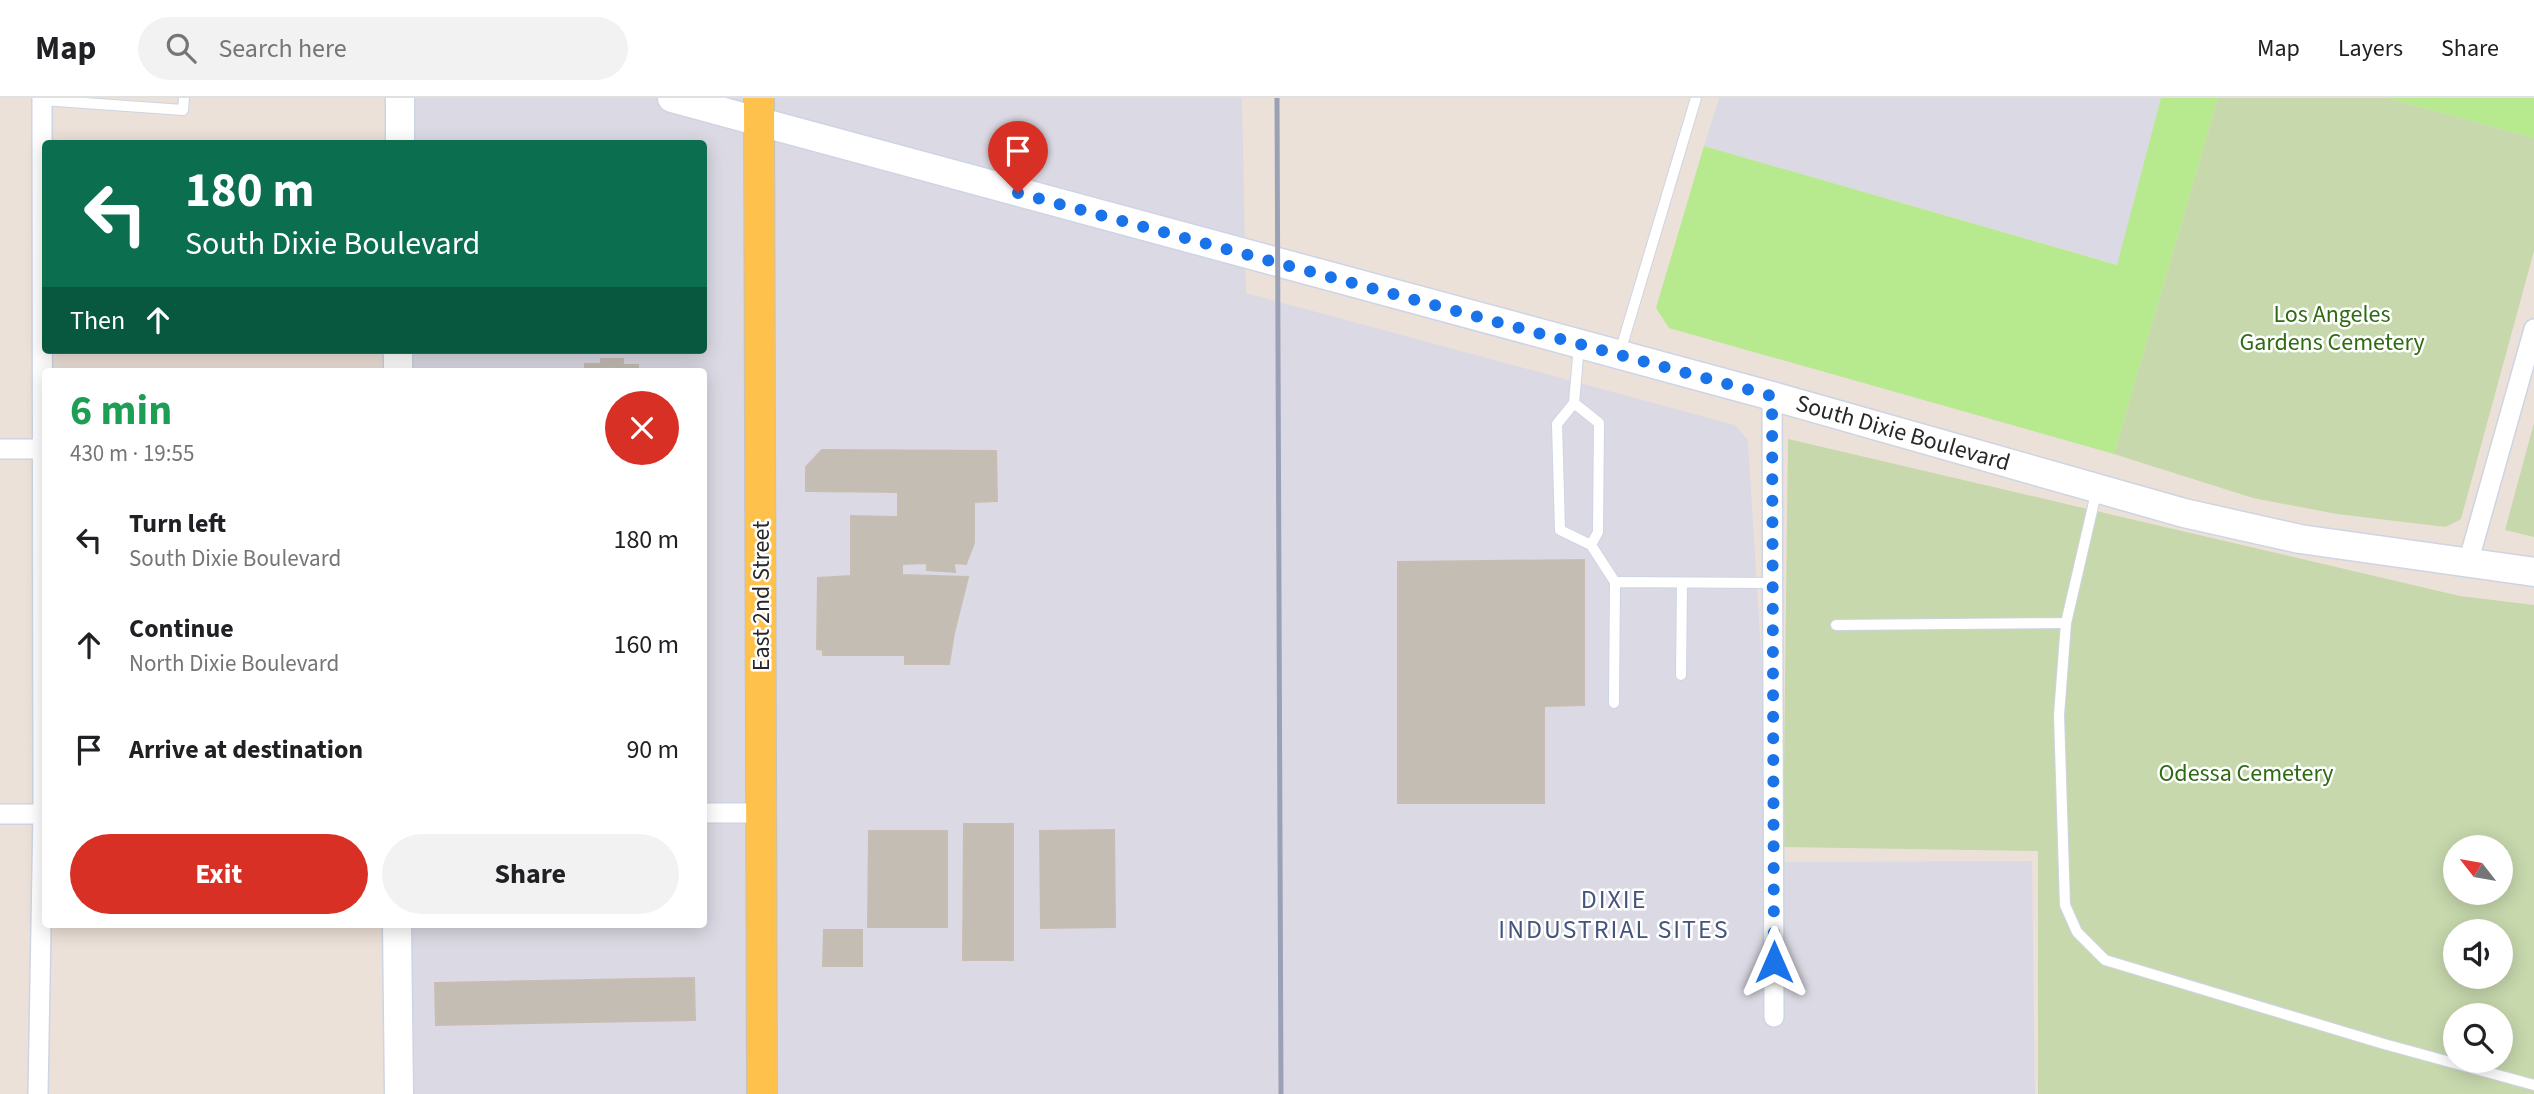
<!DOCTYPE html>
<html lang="en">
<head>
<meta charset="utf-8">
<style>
	:root { --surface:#fff; --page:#f2f2f2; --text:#202124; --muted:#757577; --line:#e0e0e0; --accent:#d93025 }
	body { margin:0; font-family:"Source Sans 3",sans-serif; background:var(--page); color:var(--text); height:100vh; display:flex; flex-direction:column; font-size:26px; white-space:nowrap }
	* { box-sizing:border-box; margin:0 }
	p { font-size:23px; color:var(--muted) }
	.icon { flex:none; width:38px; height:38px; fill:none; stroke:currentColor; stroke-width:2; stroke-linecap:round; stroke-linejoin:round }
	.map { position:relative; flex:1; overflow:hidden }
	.panel { position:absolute; left:42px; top:270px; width:665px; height:560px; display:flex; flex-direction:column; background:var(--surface); border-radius:7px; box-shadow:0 4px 18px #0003 }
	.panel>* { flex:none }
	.guide { position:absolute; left:42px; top:42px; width:665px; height:214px; border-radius:7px; box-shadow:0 4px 18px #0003; background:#0b6e4f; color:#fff; overflow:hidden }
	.needle { width:46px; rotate:301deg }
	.controls { position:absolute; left:2443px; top:737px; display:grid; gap:14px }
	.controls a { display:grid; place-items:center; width:70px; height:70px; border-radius:50%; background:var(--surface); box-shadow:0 4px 18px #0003; font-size:35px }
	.pin { position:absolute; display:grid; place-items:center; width:60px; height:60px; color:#fff; margin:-72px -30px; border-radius:50% 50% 50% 0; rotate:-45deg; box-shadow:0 0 7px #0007 }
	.pin .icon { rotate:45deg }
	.me { position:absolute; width:77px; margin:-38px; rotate:0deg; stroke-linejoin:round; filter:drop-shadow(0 0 5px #0008) }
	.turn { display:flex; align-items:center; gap:24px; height:147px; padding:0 28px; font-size:32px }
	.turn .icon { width:91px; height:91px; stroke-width:2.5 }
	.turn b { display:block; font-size:49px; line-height:60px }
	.then { display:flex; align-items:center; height:66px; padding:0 28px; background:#0003; gap:14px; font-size:26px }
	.round { display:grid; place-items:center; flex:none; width:74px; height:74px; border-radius:37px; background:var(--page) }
	.summary { display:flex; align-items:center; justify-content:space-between; height:119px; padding:0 28px }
	h1 { font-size:42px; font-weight:700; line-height:52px; color:#1e9e55 }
	.primary-button { display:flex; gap:14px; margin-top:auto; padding:14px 28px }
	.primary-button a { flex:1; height:80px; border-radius:42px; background:var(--accent); color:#fff; font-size:28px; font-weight:700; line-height:80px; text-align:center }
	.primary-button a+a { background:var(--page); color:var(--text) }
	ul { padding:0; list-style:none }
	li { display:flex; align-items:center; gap:21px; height:105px; padding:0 28px }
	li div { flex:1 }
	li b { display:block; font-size:26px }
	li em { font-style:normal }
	header { display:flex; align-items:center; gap:42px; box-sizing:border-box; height:98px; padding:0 35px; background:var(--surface); border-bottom:2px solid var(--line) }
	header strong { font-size:33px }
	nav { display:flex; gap:38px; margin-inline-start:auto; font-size:24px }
	.search { width:490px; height:63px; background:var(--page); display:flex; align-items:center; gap:18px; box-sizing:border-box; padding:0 24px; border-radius:38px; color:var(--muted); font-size:26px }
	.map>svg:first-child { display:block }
</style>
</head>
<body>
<header>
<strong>Map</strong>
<div class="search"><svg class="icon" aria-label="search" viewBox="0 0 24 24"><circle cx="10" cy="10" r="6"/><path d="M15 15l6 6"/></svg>Search here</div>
<nav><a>Map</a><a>Layers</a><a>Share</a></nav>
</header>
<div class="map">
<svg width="2534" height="996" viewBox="0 0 2534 996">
	<rect width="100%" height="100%" fill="#ece1d8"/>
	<g fill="#dbdae4">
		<polygon points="399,0 1242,0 1246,195 1735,327 1748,342 1774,764 2032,763 2035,996 400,996 397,826 704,826 704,273 398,273 398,252 704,252 704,46 399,45"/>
		<polygon points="1719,0 2161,0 2118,167 1704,48"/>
	</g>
	<g fill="#b7e98e">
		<polygon points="2161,0 2218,0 2114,356 1669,230 1656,210 1704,48 2117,167"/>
		<polygon points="2387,0 2534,0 2534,40"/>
	</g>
	<g fill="#c7d8ad" fill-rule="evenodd">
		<polygon points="2218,0 2387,0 2534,40 2534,153 2461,421 2446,429 2337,416 2253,400 2114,356"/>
		<polygon points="2534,325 2534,439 2505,432"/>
		<path d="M1788 341 2460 498 2534 507V996H2038V753L1783 749ZM2455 749H2501V794H2455ZM2455 833H2501V878H2455ZM2455 917H2501V962H2455Z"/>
	</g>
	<g fill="#c3bdb4" stroke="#c8bdb2" stroke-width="2">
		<polygon points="601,261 623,261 623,267 638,267 638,273 576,273 585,273 585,266 601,266"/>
		<polygon points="822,352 996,353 997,403 974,404 974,445 966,466 954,465 955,474 927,472 927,465 902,466 902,477 968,479 954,535 949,566 905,566 905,557 823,557 823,552 817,551 818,480 851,478 851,418 898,419 898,394 806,393 806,369"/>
		<polygon points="1584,462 1584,607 1544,608 1544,705 1398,705 1398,464"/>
		<polygon points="964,726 1013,726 1013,862 963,862"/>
		<polygon points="1114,732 1115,829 1041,830 1040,733"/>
		<polygon points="869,733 947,733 947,829 868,829"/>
		<polygon points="824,832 862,832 862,868 823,868"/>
		<polygon points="694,880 695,922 436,927 435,885"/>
	</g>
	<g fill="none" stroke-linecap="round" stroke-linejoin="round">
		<defs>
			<g id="lane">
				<polyline points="42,2 183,12 184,0"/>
				<polyline points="1620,254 1696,0"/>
				<polyline points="1574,305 1579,247"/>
				<polyline points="1591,447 1598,434 1599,325 1574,305 1557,326 1560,432 1591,447 1615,484"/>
				<polyline points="2066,525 2059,617 2065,807 2077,834 2105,862 2384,946 2534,987"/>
				<polyline points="1836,527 2066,525 2097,391"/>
				<polyline points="1681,577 1682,485"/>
				<polyline points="1614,605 1615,484 1772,485"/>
			</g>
			<g id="street">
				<polyline points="1772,298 1774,919"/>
				<polyline points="0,351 46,351"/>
				<polyline points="2468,465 2534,231"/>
				<polyline points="704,715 761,715"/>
				<polyline points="0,716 46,716"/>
				<polyline points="38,996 43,716 42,0"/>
			</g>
			<g id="secondary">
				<polyline points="672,0 1772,298 2184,415 2300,441 2534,474"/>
				<polyline points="400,46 400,0"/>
				<polyline points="398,273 398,252"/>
				<polyline points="397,826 399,996"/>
			</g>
			<polyline id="primary" points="759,0 762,996"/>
		</defs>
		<use href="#lane" stroke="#cdd4e3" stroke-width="12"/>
		<use href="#street" stroke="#cdd4e3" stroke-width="22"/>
		<use href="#secondary" stroke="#cdd4e3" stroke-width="31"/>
		<use href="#primary" stroke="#c3c3c3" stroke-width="32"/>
		<use href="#lane" stroke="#fff" stroke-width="10"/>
		<use href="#street" stroke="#fff" stroke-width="19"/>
		<use href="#secondary" stroke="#fff" stroke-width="28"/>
		<use href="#primary" stroke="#fec14b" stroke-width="30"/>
		<polyline stroke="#9aa1b5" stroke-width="5" points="1277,0 1281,996"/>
	</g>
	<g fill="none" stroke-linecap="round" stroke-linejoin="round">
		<polyline stroke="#1a73e8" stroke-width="12" stroke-dasharray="0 21.6" points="1018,95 1772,298 1774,864"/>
	</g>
	<g text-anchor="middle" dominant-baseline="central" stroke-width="5" stroke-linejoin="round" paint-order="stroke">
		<g font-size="24" fill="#2e6b12" stroke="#fff">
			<text x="2332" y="216">Los Angeles<tspan x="2332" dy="28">Gardens Cemetery</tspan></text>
			<text x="2246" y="675">Odessa Cemetery</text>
		</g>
		<g font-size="24" fill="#282828" stroke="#fff">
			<text transform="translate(1903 335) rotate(16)">South Dixie Boulevard</text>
			<text transform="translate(761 498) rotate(-90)">East 2nd Street</text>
		</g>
		<g font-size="26" letter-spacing="2" fill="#44547d" stroke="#fff">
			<text x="1614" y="801">DIXIE<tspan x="1614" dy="30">INDUSTRIAL SITES</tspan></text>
		</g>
	</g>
</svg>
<div class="controls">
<a><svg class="needle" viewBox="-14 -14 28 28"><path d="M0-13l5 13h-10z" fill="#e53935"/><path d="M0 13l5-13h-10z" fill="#757577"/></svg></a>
<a><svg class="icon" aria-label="sound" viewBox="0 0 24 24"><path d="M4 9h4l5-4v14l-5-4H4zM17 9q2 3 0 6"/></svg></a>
<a><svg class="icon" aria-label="search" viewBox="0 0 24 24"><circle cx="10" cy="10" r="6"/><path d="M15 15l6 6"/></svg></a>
</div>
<div class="pin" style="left:1018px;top:95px;background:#d93025"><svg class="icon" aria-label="arrive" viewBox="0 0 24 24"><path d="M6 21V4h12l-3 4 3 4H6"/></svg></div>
<svg class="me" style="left:1774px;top:864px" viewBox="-20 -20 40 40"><path d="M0-17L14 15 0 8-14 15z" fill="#1a73e8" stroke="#fff" stroke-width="4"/></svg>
<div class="guide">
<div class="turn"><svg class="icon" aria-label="left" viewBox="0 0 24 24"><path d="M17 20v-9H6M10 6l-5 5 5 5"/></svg><div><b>180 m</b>South Dixie Boulevard</div></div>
<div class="then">Then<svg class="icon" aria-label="ahead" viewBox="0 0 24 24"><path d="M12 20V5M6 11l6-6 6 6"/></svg></div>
</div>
<section class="panel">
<div class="summary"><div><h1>6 min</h1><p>430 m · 19:55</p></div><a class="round" style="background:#d93025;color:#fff"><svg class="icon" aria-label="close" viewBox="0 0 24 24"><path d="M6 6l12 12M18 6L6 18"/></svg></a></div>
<ul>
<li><svg class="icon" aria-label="left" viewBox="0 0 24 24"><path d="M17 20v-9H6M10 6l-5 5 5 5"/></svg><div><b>Turn left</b><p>South Dixie Boulevard</p></div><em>180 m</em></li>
<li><svg class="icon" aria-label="ahead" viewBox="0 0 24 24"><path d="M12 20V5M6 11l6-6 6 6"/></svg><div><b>Continue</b><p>North Dixie Boulevard</p></div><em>160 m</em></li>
<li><svg class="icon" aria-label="arrive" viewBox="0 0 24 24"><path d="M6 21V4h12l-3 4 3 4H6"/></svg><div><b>Arrive at destination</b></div><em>90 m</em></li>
</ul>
<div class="primary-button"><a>Exit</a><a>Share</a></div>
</section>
</div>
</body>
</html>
